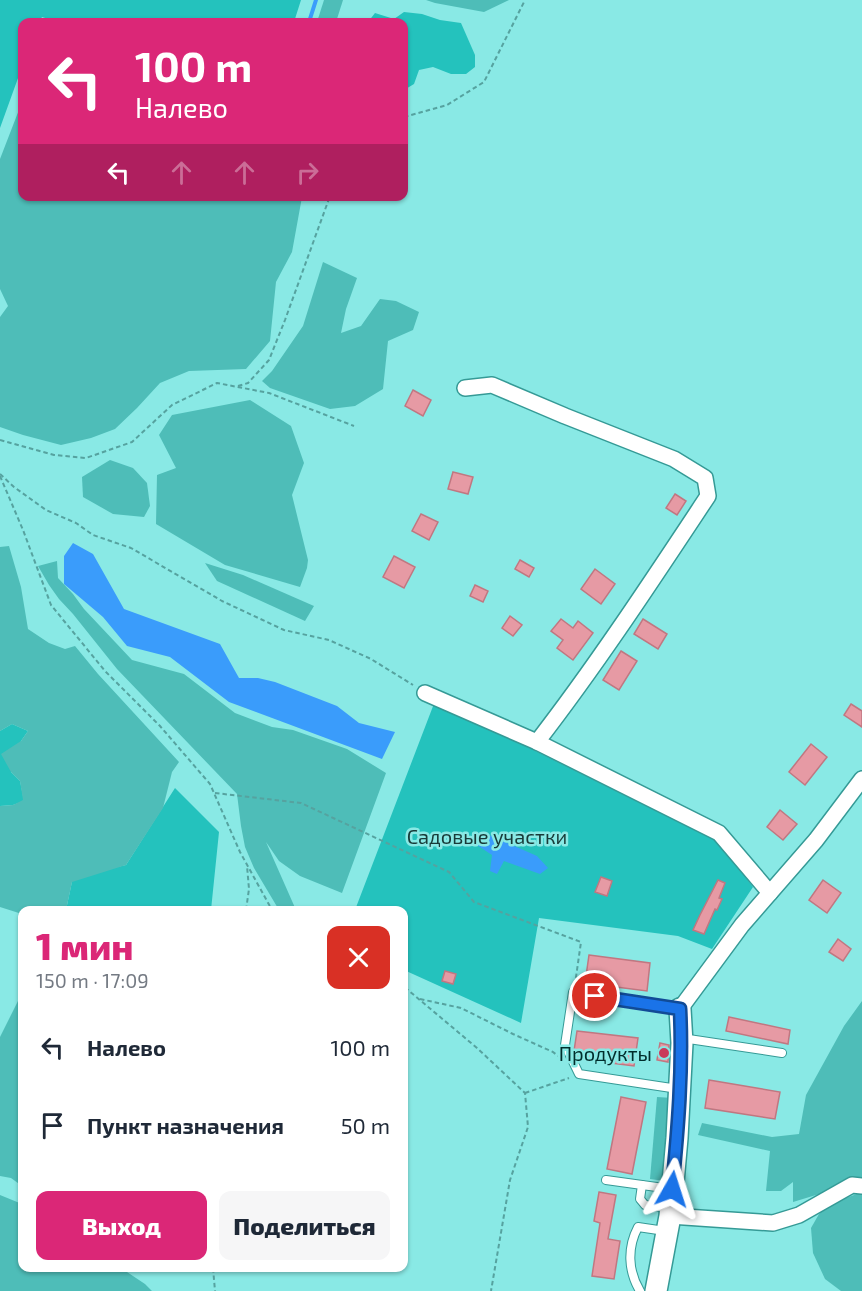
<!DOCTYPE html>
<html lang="ru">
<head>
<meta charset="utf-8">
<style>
	:root { --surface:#fff; --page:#f6f6f7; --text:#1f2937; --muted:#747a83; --accent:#db2777 }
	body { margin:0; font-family:"Exo 2",sans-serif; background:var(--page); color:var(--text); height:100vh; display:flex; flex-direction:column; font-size:22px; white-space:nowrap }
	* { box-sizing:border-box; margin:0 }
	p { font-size:20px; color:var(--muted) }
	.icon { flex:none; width:33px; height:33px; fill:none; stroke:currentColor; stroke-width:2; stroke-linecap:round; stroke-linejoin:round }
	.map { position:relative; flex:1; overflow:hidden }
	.panel { position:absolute; left:18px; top:906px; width:390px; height:366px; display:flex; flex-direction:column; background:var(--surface); border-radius:12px; box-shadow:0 2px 4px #0004 }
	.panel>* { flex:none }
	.banner { position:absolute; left:18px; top:18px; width:390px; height:183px; border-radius:12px; box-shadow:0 2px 4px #0004; background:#db2777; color:#fff; overflow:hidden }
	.pin { position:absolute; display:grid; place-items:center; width:51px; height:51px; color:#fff; margin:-26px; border:3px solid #fff; border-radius:50%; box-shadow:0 2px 6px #0007 }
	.me { position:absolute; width:66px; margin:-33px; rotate:6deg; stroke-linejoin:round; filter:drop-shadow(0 0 4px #0008) }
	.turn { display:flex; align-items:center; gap:21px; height:126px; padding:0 18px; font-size:27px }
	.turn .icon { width:78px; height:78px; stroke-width:2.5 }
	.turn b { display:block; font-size:42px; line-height:51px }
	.lanes { display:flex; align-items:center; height:57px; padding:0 18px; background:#0003; justify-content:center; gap:30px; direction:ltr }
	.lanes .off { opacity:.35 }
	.round { display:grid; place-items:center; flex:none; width:63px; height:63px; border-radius:12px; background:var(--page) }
	.headline { display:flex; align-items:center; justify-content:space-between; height:102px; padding:0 18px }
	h1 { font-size:36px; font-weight:800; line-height:45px; color:var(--accent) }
	.button { display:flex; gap:12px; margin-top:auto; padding:12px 18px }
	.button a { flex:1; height:69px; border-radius:12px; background:var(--accent); color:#fff; font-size:24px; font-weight:800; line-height:69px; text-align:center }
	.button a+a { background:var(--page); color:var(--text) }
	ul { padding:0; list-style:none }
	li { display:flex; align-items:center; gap:18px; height:78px; padding:0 18px }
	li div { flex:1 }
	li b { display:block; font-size:22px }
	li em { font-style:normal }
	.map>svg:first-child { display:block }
</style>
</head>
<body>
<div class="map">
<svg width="862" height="1291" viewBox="0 0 862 1291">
	<rect width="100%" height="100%" fill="#89e9e5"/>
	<g fill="#24c2bd">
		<polygon points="0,0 301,0 294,22 58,22 42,17 39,22 22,22 22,67 0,128"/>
		<polygon points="404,12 422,14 440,20 461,23 475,55 475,67 466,74 451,74 433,67 419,70 414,84 404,90 404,22 368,22 375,13 394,19"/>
		<polygon points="435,701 719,842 753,887 712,949 678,936 539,918 521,1023 404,970 404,910 355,910"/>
		<polygon points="12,724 28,731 21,741 11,772 20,781 24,801 13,805 0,806 0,731"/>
		<polygon points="175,788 219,832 211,910 66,910 73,877 126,865"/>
	</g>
	<g fill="#4ebdb8">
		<polygon points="324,0 343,0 336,22 317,22"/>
		<polygon points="426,0 509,0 484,12 435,3"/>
		<polygon points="22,102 22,196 302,197 292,252 276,282 270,341 246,369 189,371 160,383 137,408 115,429 91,438 61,445 23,435 0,427 0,317 8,306 0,289 0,159"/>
		<polygon points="323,262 357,278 346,309 341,333 361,326 380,299 396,301 419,312 413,330 388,341 383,389 355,406 330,409 270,388 262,381 272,371 303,326"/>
		<polygon points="250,400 291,426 304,463 292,495 308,560 307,568 300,587 225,565 156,524 157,475 176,468 159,435 172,415"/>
		<polygon points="110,460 133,468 147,483 150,506 144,517 113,514 83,497 82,477"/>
		<polygon points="9,546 21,587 28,629 49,643 65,649 75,646 98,674 179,762 172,772 163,808 126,865 72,882 66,910 22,910 22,914 0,907 0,806 13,805 23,800 20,781 11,772 1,754 21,741 28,731 12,724 0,731 0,547"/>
		<polygon points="57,561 58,578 73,594 84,609 132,660 184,674 235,713 272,727 293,730 347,749 386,773 342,893 300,876 279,861 266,842 296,910 279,910 254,868 245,847 241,826 237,794 117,669 73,614 59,599 49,585 38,566"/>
		<polygon points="205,563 243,575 314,606 305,621 217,581"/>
		<polygon points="22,982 22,1186 11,1178 0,1176 0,1037 21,995"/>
		<polygon points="862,1001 862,1181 793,1202 793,1182 781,1191 766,1191 770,1151 698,1135 702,1123 772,1137 799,1134 806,1095 844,1026"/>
		<polygon points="657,1097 673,1098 665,1181 650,1179"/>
		<polygon points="862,1192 862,1291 841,1291 825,1279 813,1253 811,1228 819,1214 830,1204"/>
		<polygon points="0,1195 22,1204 22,1268 121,1268 145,1284 152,1291 0,1291"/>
	</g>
	<g fill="#3a9cfb">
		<polygon points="73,543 93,554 124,609 220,644 239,678 258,678 275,682 337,706 359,723 395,732 382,759 229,702 170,657 127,646 103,617 64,584 64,556"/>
		<polygon points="475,835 489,835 537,856 548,868 540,874 504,861 497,874 490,871 492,855 474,843"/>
	</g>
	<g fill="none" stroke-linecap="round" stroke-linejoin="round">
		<polyline stroke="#3a9cfb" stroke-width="4" points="309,22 316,0"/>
	</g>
	<g fill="#e69aa4" stroke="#c07781" stroke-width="1.5">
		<polygon points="413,390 431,400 423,416 405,406"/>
		<polygon points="453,472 473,477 468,494 448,489"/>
		<polygon points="675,494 686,501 677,515 666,508"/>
		<polygon points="421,514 438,522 429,540 412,531"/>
		<polygon points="394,556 415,567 404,588 383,577"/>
		<polygon points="520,560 534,568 529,577 515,569"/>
		<polygon points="595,569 615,584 601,604 581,589"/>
		<polygon points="475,585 488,591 483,602 470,596"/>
		<polygon points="510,616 522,625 513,636 502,628"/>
		<polygon points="561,619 573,628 578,621 593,633 573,660 557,648 563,640 551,631"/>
		<polygon points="643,619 667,634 658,649 634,634"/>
		<polygon points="621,651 637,661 619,690 603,680"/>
		<polygon points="851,704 862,711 862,727 844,715"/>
		<polygon points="811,744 827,757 805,785 789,772"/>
		<polygon points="780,810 797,824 783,840 767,827"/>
		<polygon points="601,877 612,881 607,896 595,892"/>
		<polygon points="718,880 725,883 719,898 722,899 717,910 715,909 704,934 693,930 700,915"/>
		<polygon points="823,880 841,893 827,913 809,900"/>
		<polygon points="838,939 851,949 843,961 829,952"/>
		<polygon points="589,955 650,963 647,991 585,983"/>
		<polygon points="445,971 456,974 453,984 442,981"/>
		<polygon points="729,1017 790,1030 788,1044 726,1031"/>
		<polygon points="577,1031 638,1038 634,1066 579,1059 574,1051"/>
		<polygon points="660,1043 669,1045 668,1062 657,1060"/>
		<polygon points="709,1080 780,1092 775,1119 705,1108"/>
		<polygon points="621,1097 646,1102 632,1174 607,1169"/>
		<polygon points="599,1192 616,1195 608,1239 620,1241 614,1279 592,1276 600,1223 594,1221"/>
	</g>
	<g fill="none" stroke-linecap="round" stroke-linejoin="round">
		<defs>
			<g id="lane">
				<polyline points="682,1038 782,1053"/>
				<polyline points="678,1089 579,1074 565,1045 573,992 679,1009"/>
				<polyline points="606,1180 671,1189"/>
				<polyline points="642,1185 640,1199 645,1205 669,1208"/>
				<path d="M640 1291C628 1271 627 1248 638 1227L665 1231"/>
			</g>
			<g id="street">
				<path d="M465 388 492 385 565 416 674 459 705 478 708 496C653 579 598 663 537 742"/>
				<polyline points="425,693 537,742 719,833 770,893"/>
				<polyline points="680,1009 742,925 816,840 862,779"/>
				<polyline points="670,1216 773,1223 799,1215 852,1185 862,1186"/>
			</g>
			<polyline id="secondary" points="656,1291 670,1216 677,1138 682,1043 680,1009"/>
		</defs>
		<use href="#lane" stroke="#359a96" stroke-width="10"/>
		<use href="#street" stroke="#359a96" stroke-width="18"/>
		<use href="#secondary" stroke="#359a96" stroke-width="24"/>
		<g stroke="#56a29f" stroke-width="2" stroke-dasharray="4.5 3" stroke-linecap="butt">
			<polyline points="404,117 447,105 484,82 525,0"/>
			<polyline points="238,386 248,383 269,360 285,320 330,196"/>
			<polyline points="0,440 54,455 86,458 132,442 172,405 217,383 269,393 354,426"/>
			<polyline points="0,474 14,487 46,510 76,523 93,535 131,548 222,601 284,630 329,640 371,659 413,685"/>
			<polyline points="0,476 23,530 51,605 105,671 160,726 210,784 240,852 272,910"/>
			<polyline points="215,793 301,803 449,872 474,902 581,942 575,984"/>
			<polyline points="246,910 249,889 247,866"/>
			<polyline points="404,989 408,990 477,1048 525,1093 528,1127 510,1180 491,1291"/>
			<polyline points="420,999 461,1008 513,1034 553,1052 558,1056"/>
			<polyline points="525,1093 569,1078"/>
			<polyline points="213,1268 215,1291"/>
		</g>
		<use href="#lane" stroke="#fff" stroke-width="8"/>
		<use href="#street" stroke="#fff" stroke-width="15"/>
		<use href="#secondary" stroke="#fff" stroke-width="21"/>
	</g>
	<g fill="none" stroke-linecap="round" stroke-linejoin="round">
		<defs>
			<path id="route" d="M595 996 680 1009C683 1069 678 1129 672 1189"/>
		</defs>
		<use href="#route" stroke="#114b97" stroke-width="15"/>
		<use href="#route" stroke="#1a73e8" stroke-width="10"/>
	</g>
	<circle fill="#ca3a5b" stroke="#89e9e5" stroke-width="2" cx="664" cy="1053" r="6"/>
	<g text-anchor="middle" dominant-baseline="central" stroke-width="5" stroke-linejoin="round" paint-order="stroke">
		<g font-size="20" fill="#183a38" stroke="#89e9e5">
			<text x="487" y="836">Садовые участки</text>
		</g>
		<g font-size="20" fill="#002d2b" stroke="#89e9e5" text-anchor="end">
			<text x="652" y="1053">Продукты</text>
		</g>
	</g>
</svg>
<div class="pin" style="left:595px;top:996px;background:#d93025"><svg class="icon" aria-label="arrive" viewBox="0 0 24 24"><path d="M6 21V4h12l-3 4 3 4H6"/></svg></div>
<svg class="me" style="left:672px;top:1189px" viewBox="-20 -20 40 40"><path d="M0-17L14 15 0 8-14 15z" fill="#1a73e8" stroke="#fff" stroke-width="4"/></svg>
<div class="banner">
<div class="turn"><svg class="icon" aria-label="left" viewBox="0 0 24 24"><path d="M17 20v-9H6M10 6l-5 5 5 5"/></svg><div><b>100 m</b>Налево</div></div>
<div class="lanes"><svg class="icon" aria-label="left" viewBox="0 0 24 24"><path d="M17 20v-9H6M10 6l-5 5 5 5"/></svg><svg class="icon off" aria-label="ahead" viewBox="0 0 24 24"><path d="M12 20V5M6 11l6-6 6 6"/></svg><svg class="icon off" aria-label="ahead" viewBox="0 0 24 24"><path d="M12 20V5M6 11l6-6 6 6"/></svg><svg class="icon off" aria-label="right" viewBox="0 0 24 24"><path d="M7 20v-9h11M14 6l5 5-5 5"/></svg></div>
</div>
<section class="panel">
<div class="headline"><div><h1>1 мин</h1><p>150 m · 17:09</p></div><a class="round" style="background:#d93025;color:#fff"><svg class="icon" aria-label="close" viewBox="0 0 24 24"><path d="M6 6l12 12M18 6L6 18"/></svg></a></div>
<ul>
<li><svg class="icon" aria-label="left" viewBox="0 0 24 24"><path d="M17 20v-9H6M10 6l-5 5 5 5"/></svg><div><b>Налево</b></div><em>100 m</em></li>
<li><svg class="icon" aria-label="arrive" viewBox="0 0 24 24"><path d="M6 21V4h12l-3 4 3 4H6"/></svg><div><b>Пункт назначения</b></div><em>50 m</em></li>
</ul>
<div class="button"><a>Выход</a><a>Поделиться</a></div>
</section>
</div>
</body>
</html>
